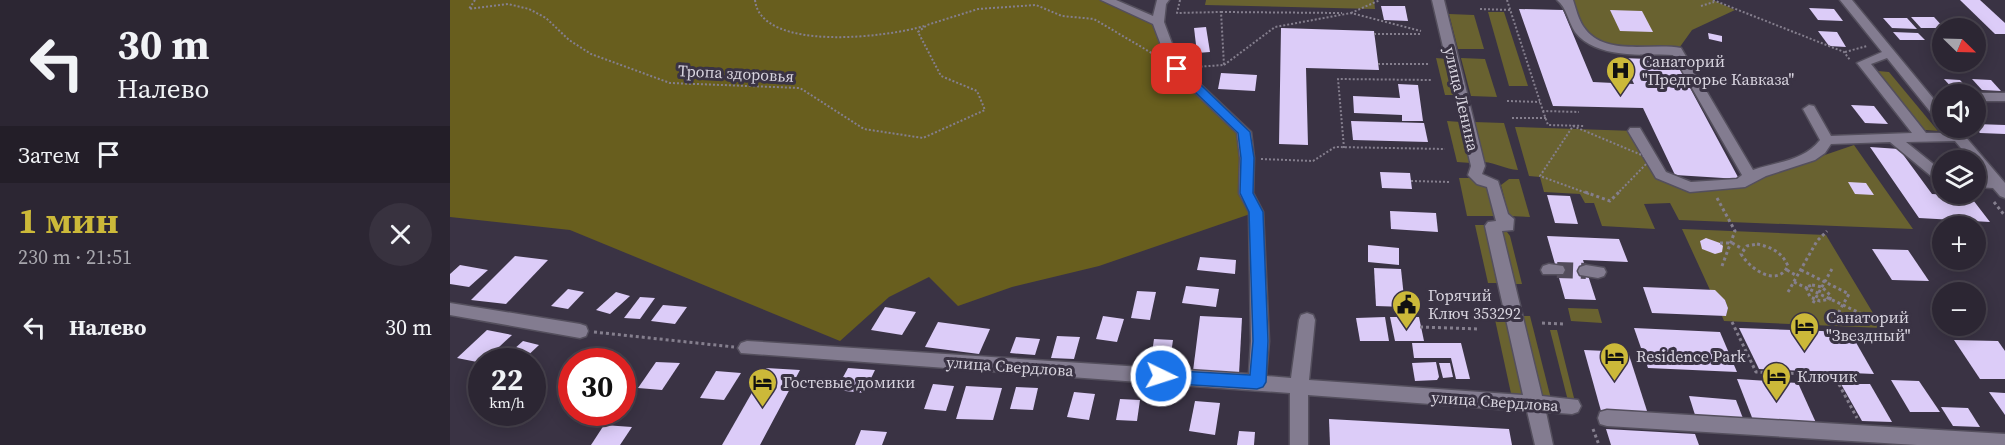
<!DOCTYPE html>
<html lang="ru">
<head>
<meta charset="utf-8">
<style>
	:root { --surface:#2c2633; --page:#38323f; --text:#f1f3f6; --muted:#a6a5ac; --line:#48434e; --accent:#ccb939 }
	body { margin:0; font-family:"Source Serif 4",serif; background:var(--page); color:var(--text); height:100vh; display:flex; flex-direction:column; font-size:22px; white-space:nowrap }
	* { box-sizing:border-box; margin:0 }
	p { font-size:20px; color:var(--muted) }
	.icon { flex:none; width:33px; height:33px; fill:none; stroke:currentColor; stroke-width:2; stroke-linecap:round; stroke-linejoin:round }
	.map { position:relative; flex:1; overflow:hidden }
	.side { display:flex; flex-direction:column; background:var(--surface); width:450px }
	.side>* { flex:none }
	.guide { background:#2c2633; color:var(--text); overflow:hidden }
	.needle { width:39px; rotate:113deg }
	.fabs { position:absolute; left:1482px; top:18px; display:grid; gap:12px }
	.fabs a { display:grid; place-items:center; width:54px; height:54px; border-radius:50%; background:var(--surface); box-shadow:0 3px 15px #0003,0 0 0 2px var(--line); font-size:30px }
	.speed { position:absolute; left:18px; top:348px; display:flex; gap:12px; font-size:30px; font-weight:700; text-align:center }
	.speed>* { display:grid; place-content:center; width:78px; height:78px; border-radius:50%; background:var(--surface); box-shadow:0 3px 15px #0003,0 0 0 2px var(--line); line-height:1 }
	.speed small { font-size:15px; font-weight:400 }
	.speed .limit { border:9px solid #d22; background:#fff; color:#111 }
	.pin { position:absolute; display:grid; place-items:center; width:51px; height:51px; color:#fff; margin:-26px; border-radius:12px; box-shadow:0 3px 9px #0006 }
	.me { position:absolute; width:66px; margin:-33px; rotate:94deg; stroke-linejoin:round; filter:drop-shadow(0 0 4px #0008) }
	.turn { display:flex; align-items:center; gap:21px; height:126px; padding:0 18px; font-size:27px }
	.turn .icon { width:78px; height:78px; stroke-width:2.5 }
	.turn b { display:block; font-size:42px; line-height:51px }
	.then { display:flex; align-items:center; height:57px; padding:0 18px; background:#0003; gap:12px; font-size:22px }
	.round { display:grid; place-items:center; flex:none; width:63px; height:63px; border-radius:32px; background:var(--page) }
	.head { display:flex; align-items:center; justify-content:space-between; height:102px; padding:0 18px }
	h1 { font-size:36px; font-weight:700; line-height:45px; color:var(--accent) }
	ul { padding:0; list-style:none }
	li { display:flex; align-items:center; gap:18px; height:84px; padding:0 18px }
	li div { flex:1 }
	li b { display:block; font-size:22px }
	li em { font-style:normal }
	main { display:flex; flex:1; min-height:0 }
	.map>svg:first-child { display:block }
</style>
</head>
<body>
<main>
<section class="side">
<div class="guide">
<div class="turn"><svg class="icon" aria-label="left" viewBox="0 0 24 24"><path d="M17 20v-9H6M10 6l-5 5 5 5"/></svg><div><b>30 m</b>Налево</div></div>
<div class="then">Затем<svg class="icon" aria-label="arrive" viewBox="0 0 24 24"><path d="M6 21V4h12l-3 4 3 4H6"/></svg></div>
</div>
<div class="head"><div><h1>1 мин</h1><p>230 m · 21:51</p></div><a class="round"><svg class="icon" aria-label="close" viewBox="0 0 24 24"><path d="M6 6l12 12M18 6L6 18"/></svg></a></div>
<ul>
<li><svg class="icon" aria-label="left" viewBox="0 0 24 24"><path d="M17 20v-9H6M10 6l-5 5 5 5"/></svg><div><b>Налево</b></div><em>30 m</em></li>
</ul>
</section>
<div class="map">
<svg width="1555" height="445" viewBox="0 0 1555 445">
	<rect width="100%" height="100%" fill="#3a3344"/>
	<g fill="#696230">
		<polygon points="756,0 924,0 925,9 755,5"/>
		<polygon points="1113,0 1263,0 1285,10 1242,30 1227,51 1161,49 1141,41"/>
		<polygon points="1038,12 1054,12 1078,86 1059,86"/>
		<polygon points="999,14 1024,15 1034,49 1008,49"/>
		<polygon points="986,58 997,59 1005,95 995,95"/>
		<polygon points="1011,58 1035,59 1047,97 1021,96"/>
		<polygon points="1428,71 1439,72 1488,131 1475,130"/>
		<polygon points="997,121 1011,122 1021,163 1007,162"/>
		<path d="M1024 122 1054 123 1068 170C1055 169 1046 163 1034 162Z"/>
		<polygon points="1065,127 1185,131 1211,175 1241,187 1290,184 1404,145 1463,229 1229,220 1220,203 1194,204 1205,229 1152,226 1144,203 1135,203 1130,194 1094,192 1090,177 1079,176"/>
		<polygon points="1009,178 1024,178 1037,186 1044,216 1017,216"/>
		<polygon points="1059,179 1069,179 1080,217 1059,216 1051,185"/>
		<polygon points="1025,225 1034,225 1048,283 1038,283"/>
		<polygon points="1054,228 1060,236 1072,284 1063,284 1051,235"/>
		<polygon points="1232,229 1376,235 1432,328 1274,321 1272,316 1276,316 1278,308 1275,300 1260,290"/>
		<polygon points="1118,308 1148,309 1152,323 1121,321"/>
		<polygon points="1044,315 1056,315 1075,399 1062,398"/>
		<polygon points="1069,316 1080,316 1102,403 1090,402"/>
		<polygon points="1100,330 1107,330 1125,402 1118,401"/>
	</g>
	<polygon fill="#685e1e" points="0,0 657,0 708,22 724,66 794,132 806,212 649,266 562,287 508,306 479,277 439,297 390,341 120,230 0,217"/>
	<g fill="#dcccf8">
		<polygon points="1510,0 1530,0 1555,23 1555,34 1545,34"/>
		<polygon points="931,6 955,6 958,21 934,20"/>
		<polygon points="1359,8 1384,9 1393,21 1368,20"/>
		<polygon points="1069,9 1113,10 1143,82 1184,84 1172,58 1225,60 1289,179 1225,175 1193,108 1103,106"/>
		<polygon points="1160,10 1192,11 1203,32 1170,31"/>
		<polygon points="1461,17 1484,17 1494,28 1471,28"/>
		<polygon points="1433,18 1457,18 1467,29 1442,28"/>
		<polygon points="756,27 760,52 747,53 744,28"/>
		<polygon points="831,28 924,31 929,70 856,68 858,145 829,144"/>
		<polygon points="1368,31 1387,32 1396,47 1379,46"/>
		<polygon points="1443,32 1468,33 1475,40 1450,40"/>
		<polygon points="1258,33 1272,36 1272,42 1259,39"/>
		<polygon points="771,73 807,75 805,91 768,89"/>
		<polygon points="1494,79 1510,80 1519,90 1503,89"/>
		<polygon points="1522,79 1541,80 1551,91 1532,90"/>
		<polygon points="948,84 968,85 973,121 952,121 952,115 904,113 903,96 950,98"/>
		<polygon points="1401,105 1424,106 1438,124 1415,123"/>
		<polygon points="901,121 974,123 978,142 903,140"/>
		<polygon points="1526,124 1555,125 1555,134 1530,133 1526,129"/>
		<polygon points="1420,147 1449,149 1482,194 1520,196 1540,222 1469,218"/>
		<polygon points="930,172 960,173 962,189 932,188"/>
		<polygon points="1398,182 1416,183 1424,195 1405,194"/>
		<polygon points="1097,195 1120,196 1128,224 1105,223"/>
		<polygon points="940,211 986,213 988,232 941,229"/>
		<polygon points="1097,236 1169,239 1178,262 1133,260 1146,300 1115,299"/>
		<polygon points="1256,238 1270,243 1273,246 1272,252 1265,254 1252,249 1250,241"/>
		<polygon points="918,245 949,248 949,265 918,262"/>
		<polygon points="1422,249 1458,250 1479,281 1442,280"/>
		<polygon points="65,256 98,260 56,304 21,300"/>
		<polygon points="750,257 786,260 785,274 747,270"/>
		<polygon points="10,265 38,270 19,287 0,284 0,274"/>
		<polygon points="924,268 951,269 955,307 926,306"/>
		<polygon points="736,286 769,289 766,307 732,303"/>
		<polygon points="1193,287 1265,290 1275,300 1278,308 1276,316 1202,313"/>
		<polygon points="118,289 134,292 118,309 101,306"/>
		<polygon points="687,291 706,292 700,320 681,318"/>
		<polygon points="166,292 180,296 160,314 146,310"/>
		<polygon points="190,297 205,298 190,319 174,318"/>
		<polygon points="213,305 237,307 225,324 201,321"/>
		<polygon points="435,307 466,312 452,335 421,330"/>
		<polygon points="653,316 674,319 667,342 646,339"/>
		<polygon points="750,316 792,318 789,374 743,371"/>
		<polygon points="935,317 939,341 910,341 906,318"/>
		<polygon points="940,317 969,317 974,341 945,341"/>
		<polygon points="488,322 540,329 529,354 475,347"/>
		<polygon points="1184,328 1270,332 1287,372 1198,368"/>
		<polygon points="1289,328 1400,332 1424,374 1309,369"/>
		<polygon points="37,330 62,335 32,363 7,358"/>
		<polygon points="607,336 630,337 624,359 601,358"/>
		<polygon points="566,337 590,339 585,355 560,353"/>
		<polygon points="704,339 723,340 719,368 700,367"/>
		<polygon points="1504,340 1548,341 1555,351 1555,379 1530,379"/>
		<polygon points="73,341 89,345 71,362 52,360"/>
		<polygon points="962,343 1011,343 1020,379 1006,379 1001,358 964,358"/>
		<polygon points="1134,350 1178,352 1198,414 1151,411"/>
		<polygon points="206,362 230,363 212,390 188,388"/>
		<polygon points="986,362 989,377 987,380 965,381 962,363"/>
		<polygon points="989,363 1000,363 1003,377 993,378"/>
		<polygon points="316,368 350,370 310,445 272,445"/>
		<polygon points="398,368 425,370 414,393 386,390"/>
		<polygon points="266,371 291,373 274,400 250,398"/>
		<polygon points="1287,379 1348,383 1367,425 1303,420"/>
		<polygon points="1441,380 1469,381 1490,412 1460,412"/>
		<polygon points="483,384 504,386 496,411 474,409"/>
		<polygon points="1391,384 1420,384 1442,422 1412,421"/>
		<polygon points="516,386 552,388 543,420 506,419"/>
		<polygon points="566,387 588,388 583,410 560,409"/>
		<polygon points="624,392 645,394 639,420 617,417"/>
		<polygon points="1539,392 1555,393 1555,415"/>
		<polygon points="1239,396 1286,400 1294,421 1246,418"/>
		<polygon points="670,399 690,400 687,421 666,420"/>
		<polygon points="745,401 770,403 765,435 739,431"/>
		<polygon points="1491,407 1518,408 1530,427 1503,426"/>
		<polygon points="879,419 1059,429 1062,445 880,445"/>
		<polygon points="154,425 182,427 170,445 141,445"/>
		<polygon points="1156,429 1245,434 1249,445 1161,445"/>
		<polygon points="411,430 437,432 432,445 405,445"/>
		<polygon points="789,431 805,432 804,445 787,445"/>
	</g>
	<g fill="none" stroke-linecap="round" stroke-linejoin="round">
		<polyline stroke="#524b5b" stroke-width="16" stroke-dasharray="16 8" stroke-linecap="butt" points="1107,270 1136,271"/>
		<defs>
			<g id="minor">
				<polygon points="651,0 666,0 703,16 707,0 719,0 716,4 714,22 730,65 801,132 804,158 803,193 813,212 819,341 816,376 841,378 849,320 851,315 857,313 863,315 865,320 859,380 1073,395 1035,226 1038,222 1046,221 1037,187 1027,184 1018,175 1021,166 982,0 994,0 1035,166 1032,174 1048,181 1058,214 1064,219 1063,230 1052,231 1092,396 1128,400 1131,406 1128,412 1122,414 1096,412 1103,445 1085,445 1077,411 858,395 858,445 840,445 840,393 291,353 288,348 291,343 297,341 799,374 801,341 799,212 789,193 790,158 787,133 720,69 703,24"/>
				<path d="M1107 0H1123C1126 9 1128 18 1133 26 1154 58 1201 42 1231 48L1303 170C1326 162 1354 161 1370 140L1353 109 1359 105 1364 106 1381 136 1462 133 1407 63 1432 52 1390 0H1402L1492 109V121L1487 120 1437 58 1421 64 1476 133H1498V128H1508L1555 183V198L1550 196 1543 188 1526 187V177L1535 178 1526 166V160H1521L1505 141 1456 142 1492 171V183L1487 181 1440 142 1381 144 1375 153 1365 160 1316 176 1295 187 1240 192 1206 178 1178 131 1180 128H1190L1216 172 1241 182 1287 179 1292 175 1223 55C1192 54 1146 59 1125 32 1118 21 1117 8 1107 0Z"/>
				<polygon points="1526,93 1555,93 1555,101 1526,101 1526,94 1521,94"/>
				<polygon points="1099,264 1113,266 1115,270 1113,274 1093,274 1091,270 1093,266"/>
				<polygon points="1136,265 1154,268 1156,272 1154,276 1148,278 1130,275 1128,271 1130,267"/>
				<polygon points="0,303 130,324 136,326 138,331 136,336 130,338 0,315"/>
				<polygon points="1157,410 1555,434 1555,445 1467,445 1157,426 1150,424 1148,418 1150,412"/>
			</g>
		</defs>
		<use href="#minor" stroke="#544f5d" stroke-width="3"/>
		<g stroke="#857f8e" stroke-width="2" stroke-dasharray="2 2" stroke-linecap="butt">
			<polyline points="25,0 19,9 58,4 79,9 96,18 119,40 141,54 220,83 350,88 414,129 473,138 535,110 527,91 491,76 468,32 477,25 528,9 586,5 612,16 644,19 705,55"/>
			<path d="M305 0C311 53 439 37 474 26"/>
			<polyline points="730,0 727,13 771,12 774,65 744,67"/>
			<polyline points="1057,0 1093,111 1129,112"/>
			<polyline points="1263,0 1394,52 1400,60"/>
			<polyline points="1251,6 1264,2"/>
			<polyline points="1030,9 1060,10"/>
			<polyline points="771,12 892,13"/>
			<polyline points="901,13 930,0"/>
			<polyline points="924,34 972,34"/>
			<polyline points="1395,52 1417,46"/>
			<polyline points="928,64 978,64"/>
			<polyline points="774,65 825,27 901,13 971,31"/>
			<polyline points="1057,101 1090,102"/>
			<polyline points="1093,111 1098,125 1135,126"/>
			<polyline points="1062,118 1096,118"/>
			<polyline points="894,148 888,79 981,80"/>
			<polyline points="811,159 863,161 885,147 995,149"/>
			<polyline points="961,181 1001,182"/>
			<polyline points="1139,194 1090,176 1123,126 1201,159 1167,194"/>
		</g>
		<g stroke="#857f8e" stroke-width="3" stroke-dasharray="3 3" stroke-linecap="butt">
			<polyline points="1135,192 1160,201 1169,192"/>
			<polyline points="1267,198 1285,231 1272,266"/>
			<polyline points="1544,202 1555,216"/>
			<polyline points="1270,243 1282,243 1293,249"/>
			<path d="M1307 244C1321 247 1332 252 1338 266 1327 288 1300 269 1291 254L1297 246Z"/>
			<polyline points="1337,270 1347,276"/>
			<polyline points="1351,270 1399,294 1387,315"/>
			<polyline points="1344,282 1410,313"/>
			<polygon points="1362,285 1372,287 1381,296 1380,299 1370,301 1360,297 1356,287"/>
			<polyline points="1338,292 1367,241 1377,231"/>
			<polyline points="1363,303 1383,267"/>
			<polyline points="1282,322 1306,372 1384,375 1407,418"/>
			<polyline points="1092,323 1113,324"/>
			<polyline points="970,327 1030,329"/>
			<polyline points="144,332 284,347"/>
			<polyline points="1143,429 1149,445"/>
		</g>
		<use href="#minor" fill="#837c90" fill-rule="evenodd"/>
	</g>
	<polygon fill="#1a73e8" stroke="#114b97" stroke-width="1.5" points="727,65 731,66 800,132 804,158 803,193 813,212 818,341 816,382 813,387 807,389 711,383 705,381 703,376 705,372 711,370 800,375 803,341 799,212 790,193 791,158 788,133 723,71 721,69"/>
	<defs>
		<symbol id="hospital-pin" viewBox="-11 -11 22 30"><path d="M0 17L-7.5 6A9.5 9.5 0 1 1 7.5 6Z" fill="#ccb939" stroke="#3a3344"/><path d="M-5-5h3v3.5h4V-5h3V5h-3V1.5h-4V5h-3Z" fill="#111"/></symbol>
		<symbol id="civic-pin" viewBox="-11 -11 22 30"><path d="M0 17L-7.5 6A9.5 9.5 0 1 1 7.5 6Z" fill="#ccb939" stroke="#3a3344"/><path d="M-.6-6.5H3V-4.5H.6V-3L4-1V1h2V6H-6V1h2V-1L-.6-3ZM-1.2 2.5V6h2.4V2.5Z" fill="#111"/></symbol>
		<symbol id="hotel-pin" viewBox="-11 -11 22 30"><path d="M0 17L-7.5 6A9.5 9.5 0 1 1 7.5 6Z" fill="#ccb939" stroke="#3a3344"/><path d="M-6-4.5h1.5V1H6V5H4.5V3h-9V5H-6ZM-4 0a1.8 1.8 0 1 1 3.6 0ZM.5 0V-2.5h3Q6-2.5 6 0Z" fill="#111"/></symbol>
	</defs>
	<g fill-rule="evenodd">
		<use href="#hospital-pin" x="1154" y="54" width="33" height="45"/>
		<use href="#civic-pin" x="940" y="288" width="33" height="45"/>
		<use href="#hotel-pin" x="1338" y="310" width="33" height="45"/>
		<use href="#hotel-pin" x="1148" y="340" width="33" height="45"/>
		<use href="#hotel-pin" x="1310" y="360" width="33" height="45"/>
		<use href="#hotel-pin" x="296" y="366" width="33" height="45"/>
	</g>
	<g text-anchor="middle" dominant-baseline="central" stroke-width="6" stroke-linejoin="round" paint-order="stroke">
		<g font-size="16" fill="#d8d4df" stroke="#3a3344" text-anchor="start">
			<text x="1192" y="61">Санаторий<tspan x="1192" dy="18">"Предгорье Кавказа"</tspan></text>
			<text x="978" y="295">Горячий<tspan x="978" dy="18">Ключ 353292</tspan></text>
			<text x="1376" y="317">Санаторий<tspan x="1376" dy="18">"Звездный"</tspan></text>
			<text x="1186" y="356">Residence Park</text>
			<text x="1347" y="376">Ключик</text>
			<text x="333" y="382">Гостевые домики</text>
		</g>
		<g font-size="16" fill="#d8d4df" stroke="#3a3344">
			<text transform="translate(286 73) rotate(3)">Тропа здоровья</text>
			<text transform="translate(1012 99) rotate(77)">улица Ленина</text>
			<text transform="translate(560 366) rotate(4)">улица Свердлова</text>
			<text transform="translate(1045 401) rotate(4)">улица Свердлова</text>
		</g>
	</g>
</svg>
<div class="fabs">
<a><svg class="needle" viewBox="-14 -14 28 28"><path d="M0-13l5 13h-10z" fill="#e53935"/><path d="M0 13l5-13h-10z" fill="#a6a5ac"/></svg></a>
<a><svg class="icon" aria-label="sound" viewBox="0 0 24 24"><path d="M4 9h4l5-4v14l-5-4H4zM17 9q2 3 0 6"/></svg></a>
<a><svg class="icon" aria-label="layers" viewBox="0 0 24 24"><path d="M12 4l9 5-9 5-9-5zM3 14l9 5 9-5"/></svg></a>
<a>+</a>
<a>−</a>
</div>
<div class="speed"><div>22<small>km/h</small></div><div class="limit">30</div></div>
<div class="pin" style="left:727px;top:69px;background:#d93025"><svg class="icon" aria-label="arrive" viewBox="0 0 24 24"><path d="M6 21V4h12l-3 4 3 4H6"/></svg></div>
<svg class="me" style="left:711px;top:376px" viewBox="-20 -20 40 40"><circle r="17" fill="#1a73e8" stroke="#fff" stroke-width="3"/><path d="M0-11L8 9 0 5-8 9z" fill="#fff"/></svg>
</div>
</main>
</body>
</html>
